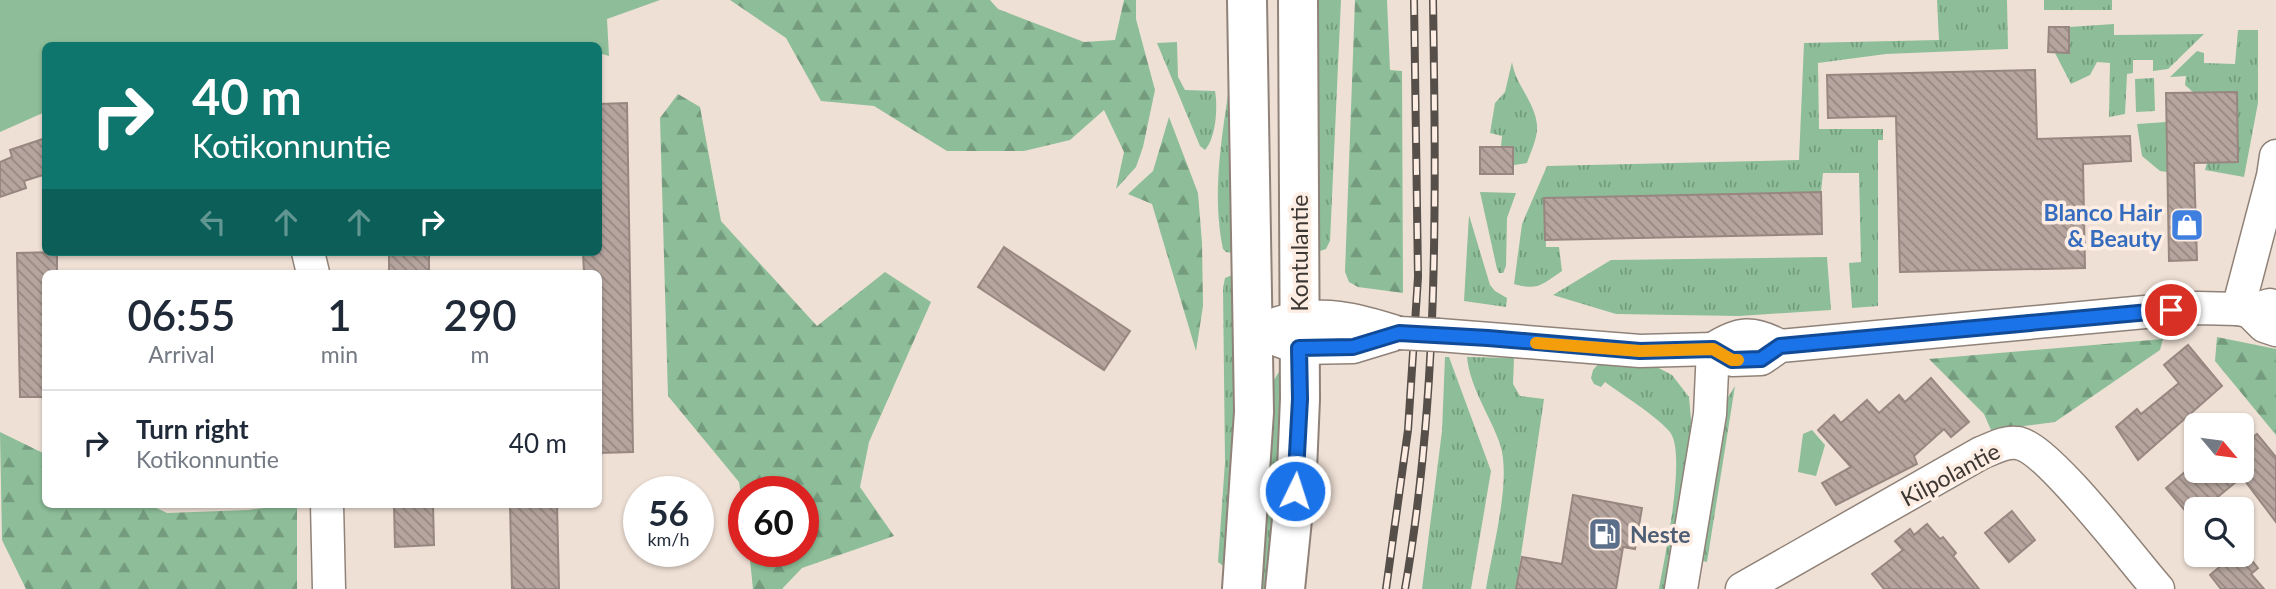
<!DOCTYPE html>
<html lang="en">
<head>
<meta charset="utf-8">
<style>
	:root { --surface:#fff; --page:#f2f2f3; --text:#1f2937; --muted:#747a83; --line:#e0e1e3 }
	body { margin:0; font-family:Lato,sans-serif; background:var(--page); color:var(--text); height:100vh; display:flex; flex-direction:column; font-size:26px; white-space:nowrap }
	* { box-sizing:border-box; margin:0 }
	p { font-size:23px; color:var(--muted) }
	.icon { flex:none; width:38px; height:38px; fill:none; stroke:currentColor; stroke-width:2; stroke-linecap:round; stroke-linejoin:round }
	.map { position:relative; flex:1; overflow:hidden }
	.side { position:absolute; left:42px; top:270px; width:560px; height:238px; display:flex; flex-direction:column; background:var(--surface); border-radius:10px; box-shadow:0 2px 5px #0004 }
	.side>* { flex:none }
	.top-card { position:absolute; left:42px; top:42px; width:560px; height:214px; border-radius:10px; box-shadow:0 2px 5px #0004; background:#0f766e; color:#fff; overflow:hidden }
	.needle { width:46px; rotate:119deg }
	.controls { position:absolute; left:2184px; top:413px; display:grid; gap:14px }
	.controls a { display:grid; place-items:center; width:70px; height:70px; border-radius:10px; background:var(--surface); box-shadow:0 2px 5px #0004; font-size:35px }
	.speed { position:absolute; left:623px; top:476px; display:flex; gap:14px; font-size:35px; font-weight:700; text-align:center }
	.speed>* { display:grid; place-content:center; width:91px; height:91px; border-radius:50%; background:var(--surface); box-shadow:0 2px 5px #0004; line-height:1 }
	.speed small { font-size:18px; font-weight:400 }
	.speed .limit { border:10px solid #d22; background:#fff; color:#111 }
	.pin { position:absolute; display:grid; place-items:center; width:60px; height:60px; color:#fff; margin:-30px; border:4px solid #fff; border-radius:50%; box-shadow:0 2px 7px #0007 }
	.me { position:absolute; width:77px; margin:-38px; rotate:4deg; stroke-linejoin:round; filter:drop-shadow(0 0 5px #0008) }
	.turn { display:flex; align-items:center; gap:24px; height:147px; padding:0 35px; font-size:32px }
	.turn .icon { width:91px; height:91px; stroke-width:2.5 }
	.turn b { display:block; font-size:49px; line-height:60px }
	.lanes { display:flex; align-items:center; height:66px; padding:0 35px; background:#0003; justify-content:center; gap:35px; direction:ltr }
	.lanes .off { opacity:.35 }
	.eta { display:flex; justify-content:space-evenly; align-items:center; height:119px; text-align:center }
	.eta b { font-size:42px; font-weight:600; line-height:49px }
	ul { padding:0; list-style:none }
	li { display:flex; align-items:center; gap:21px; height:105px; padding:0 35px; border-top:2px solid var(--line) }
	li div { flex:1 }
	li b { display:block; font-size:26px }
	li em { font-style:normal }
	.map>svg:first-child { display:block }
</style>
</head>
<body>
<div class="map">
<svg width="2276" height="589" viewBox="0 0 2276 589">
	<defs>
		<pattern id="grass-tufts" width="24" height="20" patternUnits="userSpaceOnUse" patternTransform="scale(1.75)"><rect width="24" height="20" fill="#8dbe99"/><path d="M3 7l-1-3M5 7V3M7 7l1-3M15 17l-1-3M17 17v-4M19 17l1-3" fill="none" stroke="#749b7d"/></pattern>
		<pattern id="forest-firs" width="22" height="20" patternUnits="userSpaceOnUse" patternTransform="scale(1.75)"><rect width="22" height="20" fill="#8dbe99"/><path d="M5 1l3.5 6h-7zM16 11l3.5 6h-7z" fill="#749b7d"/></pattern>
		<pattern id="building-back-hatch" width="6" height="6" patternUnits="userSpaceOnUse" patternTransform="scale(1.75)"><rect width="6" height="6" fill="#b6a59e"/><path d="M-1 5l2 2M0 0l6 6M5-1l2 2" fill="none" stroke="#958781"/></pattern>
	</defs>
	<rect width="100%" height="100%" fill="#efe0d5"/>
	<g fill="url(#grass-tufts)">
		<polygon points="1316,0 1341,0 1330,241 1326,249 1314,253"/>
		<path d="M1937 0H2007L2008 49 1886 54 1818 63 1819 129H1883V140H1878V306L1852 308 1849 263 1861 262 1859 173H1823L1821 192 1545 198 1546 247H1559L1562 271C1542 284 1539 291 1514 284L1522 224 1547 166 1799 160 1804 43 1939 40Z"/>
		<rect x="2044" y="0" width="68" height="10"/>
		<polygon points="2114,24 2114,35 2204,34 2168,69 2153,71 2153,60 2133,60 2133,73 2127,74 2125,114 2109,117 2110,63 2097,62 2090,75 2071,84 2055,53 2069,52 2069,27"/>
		<polygon points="2238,30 2258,30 2258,103 2244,177 2205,170 2207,163 2238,162 2194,93 2185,85 2186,76 2170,77 2197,51 2204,53 2204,63 2235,64"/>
		<path d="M1177 42 1178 77 1185 90 1215 91C1218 107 1216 138 1205 150L1200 146 1157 43Z"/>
		<path d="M1512 62C1515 84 1535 102 1537 125 1538 138 1531 151 1527 163L1514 165 1513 147H1501L1502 136 1490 133 1495 103 1505 92Z"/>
		<polygon points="2154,78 2155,111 2136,112 2135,79"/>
		<path d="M1229 88H1235L1238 254 1226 252 1223 249C1212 195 1221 142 1229 88Z"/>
		<polygon points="2166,122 2167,172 2160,171 2142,156 2137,124"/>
		<polygon points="1480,192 1516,193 1507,218 1506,266 1503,273 1499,273 1497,269"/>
		<polygon points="1469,215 1490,285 1495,291 1507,298 1506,307 1464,301"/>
		<polygon points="1827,257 1831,310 1739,316 1616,314 1553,295 1611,260"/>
		<polygon points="1237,273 1239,355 1226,568 1218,562 1225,462 1223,288 1225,278"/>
		<polygon points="1445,357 1449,357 1491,471 1471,589 1422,589 1442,431"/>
		<path d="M1467 357 1514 358 1513 384 1520 396 1544 399 1516 589H1486C1492 550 1512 480 1500 444 1490 415 1470 388 1467 357Z"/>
		<path d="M1600 362 1653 365 1672 375 1689 397 1693 442 1669 589H1659C1664 560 1688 450 1669 431 1654 414 1624 396 1605 382L1601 387 1594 384 1591 378 1593 370Z"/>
		<polygon points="1285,369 1271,589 1258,589 1271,385 1280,370"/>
		<polygon points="1735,386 1707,562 1699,560 1725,402"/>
	</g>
	<g fill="url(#forest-firs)">
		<polygon points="730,0 990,0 998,9 1084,42 1115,40 1124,0 1136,0 1136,19 1155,90 1143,147 1136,167 1116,189 1124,152 1104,110 1070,140 1024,151 947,151 874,106 821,101 786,38"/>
		<polygon points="1355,0 1387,0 1390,70 1402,71 1403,293 1358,287 1349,282 1345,272"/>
		<polygon points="678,94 700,107 721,221 817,326 885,272 931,302 869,442 860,487 894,536 802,568 782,589 753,589 749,551 803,551 803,492 744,492 744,514 739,482 668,396 660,118"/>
		<polygon points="1169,117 1198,193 1202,243 1203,306 1196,351 1152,204 1128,194 1153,171"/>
		<polygon points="2217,337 2276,349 2276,435 2215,361"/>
		<polygon points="2163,339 2160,350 2055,422 1991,430 1984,414 1929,359"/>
		<polygon points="0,432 45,454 46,504 148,504 167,513 248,510 297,504 297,589 26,589 2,540"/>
	</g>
	<g fill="#8dbe99">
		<polygon points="0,0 660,0 607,19 609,56 599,53 598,46 46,46 45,112 0,132"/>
		<polygon points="1812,430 1825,445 1816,476 1798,472 1803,434"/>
	</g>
	<g fill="url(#building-back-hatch)" stroke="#978780" stroke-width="2">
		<polygon points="2049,27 2069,27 2069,53 2048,52"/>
		<polygon points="2035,70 2037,139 2130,136 2131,161 2083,164 2085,268 1900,272 1896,116 1828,118 1827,75"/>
		<polygon points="2237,92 2238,162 2194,163 2197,260 2169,261 2166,93"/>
		<polygon points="627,103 633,452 598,453 598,273 584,273 583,252 598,252 598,104"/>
		<polygon points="46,138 46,174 24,181 26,188 0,197 0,162 12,157 10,150"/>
		<rect x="1480" y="147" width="33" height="27"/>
		<polygon points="1821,192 1822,234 1545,240 1544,198"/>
		<polygon points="1004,247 1130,331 1104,370 978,287"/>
		<polygon points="57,252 57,273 46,273 46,397 20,397 17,253"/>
		<rect x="389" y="252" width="40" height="21"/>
		<polygon points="2188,345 2222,386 2138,460 2116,427 2137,409 2141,414 2179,383 2164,365"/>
		<polygon points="1931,378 1969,422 1951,437 1944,429 1914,456 1917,464 1836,505 1822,483 1851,467 1818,430 1834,415 1841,423 1867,400 1879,413 1899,395 1905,402"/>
		<polygon points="2257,434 2276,457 2276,522 2242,477 2203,509 2194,509 2188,514 2166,488 2186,471 2242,471 2242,446"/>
		<polygon points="1573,495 1642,508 1635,549 1623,547 1616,589 1516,589 1522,557 1562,564"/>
		<polygon points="394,504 433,504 434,545 395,547"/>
		<polygon points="510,504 557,504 559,589 512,589"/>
		<polygon points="2012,511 2035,540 2009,562 1985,533"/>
		<polygon points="1927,524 1940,539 1943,537 1956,553 1953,556 1979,589 1884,589 1872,574 1903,550 1895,541 1910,529 1914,535"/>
		<polygon points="2242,548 2258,568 2251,574 2264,589 2221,589 2210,575 2234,555 2242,555"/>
	</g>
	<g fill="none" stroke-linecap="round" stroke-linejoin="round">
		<defs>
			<g id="minor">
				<polyline points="308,252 313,273"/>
				<polyline points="2238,309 2273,176 2276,156"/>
				<polyline points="2249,311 2264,326 2276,330"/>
				<path d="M1278 323C1322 310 1356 319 1399 333"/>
				<polyline points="1253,331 1299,348 1353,347 1399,333"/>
				<polyline points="1439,335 1640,351 1713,349 1732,360 1761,359 1780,346 2145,312 2197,308 2238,309 2249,311 2270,305 2276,307"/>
				<path d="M1713 349C1739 332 1753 331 1780 346"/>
				<polyline points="327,504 329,589"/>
				<polyline points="1681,589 1710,414 1713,349"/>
				<path d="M1742 589 1981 453C1992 449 2005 441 2017 443 2047 446 2134 562 2158 589"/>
			</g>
			<g id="major">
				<polyline points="1242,589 1254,412 1247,0"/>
				<polyline points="1285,589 1297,470 1300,399 1298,0"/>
			</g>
		</defs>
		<use href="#minor" stroke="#908278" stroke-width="35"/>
		<use href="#major" stroke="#908278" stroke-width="42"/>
		<use href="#minor" stroke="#fff" stroke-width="32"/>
		<use href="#major" stroke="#fff" stroke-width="38"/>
		<defs>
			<g id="rail">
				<polyline points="1386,589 1408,430 1418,277 1414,0"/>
				<path d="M1405 589C1439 394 1436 197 1433 0"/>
			</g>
		</defs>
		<use href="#rail" stroke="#554e49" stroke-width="8"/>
		<use href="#rail" stroke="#fdede2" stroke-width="5" stroke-dasharray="16" stroke-linecap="butt"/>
		<defs>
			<polyline id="minor-bridge" points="1399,333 1439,335"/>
		</defs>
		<use href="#minor-bridge" stroke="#908278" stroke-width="35" stroke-linecap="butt"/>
		<use href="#minor-bridge" stroke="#fff" stroke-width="32"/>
	</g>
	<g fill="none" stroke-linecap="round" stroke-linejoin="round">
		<defs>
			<polyline id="route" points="1295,491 1300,399 1299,348 1353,347 1399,333 1488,338 1640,351 1713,349 1732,360 1761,359 1780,346 2171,310"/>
		</defs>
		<use href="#route" stroke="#114b97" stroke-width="18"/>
		<use href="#route" stroke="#1a73e8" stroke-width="12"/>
		<polyline stroke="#f59e0b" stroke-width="12" points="1536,343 1640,351 1713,349 1732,360 1738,360"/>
	</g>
	<defs>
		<symbol id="shop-square" viewBox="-11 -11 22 22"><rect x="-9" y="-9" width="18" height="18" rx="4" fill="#3f7fe0" stroke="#fdede2"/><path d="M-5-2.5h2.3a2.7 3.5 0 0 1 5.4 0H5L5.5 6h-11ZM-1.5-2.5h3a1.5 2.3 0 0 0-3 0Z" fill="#fff"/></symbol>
		<symbol id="fuel-square" viewBox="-11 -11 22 22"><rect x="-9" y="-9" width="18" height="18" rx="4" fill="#5c6f8a" stroke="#fdede2"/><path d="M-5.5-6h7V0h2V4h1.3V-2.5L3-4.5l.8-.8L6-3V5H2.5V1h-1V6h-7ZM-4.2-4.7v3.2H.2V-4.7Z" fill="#fff"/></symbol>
	</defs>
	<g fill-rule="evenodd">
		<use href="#shop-square" x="2168" y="206" width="38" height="38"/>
		<use href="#fuel-square" x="1586" y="515" width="38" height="38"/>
	</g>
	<g text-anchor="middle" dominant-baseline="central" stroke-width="7" stroke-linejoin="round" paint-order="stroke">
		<g font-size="23" font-weight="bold" fill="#366cbe" stroke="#fdede2" text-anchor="end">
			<text x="2162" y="212">Blanco Hair<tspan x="2162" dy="26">&amp; Beauty</tspan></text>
		</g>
		<g font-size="23" fill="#3d3733" stroke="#fdede2">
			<text transform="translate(1299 253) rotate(-90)">Kontulantie</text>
			<text transform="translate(1950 474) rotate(-28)">Kilpolantie</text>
		</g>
		<g font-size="23" font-weight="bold" fill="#4e5e75" stroke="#fdede2" text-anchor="start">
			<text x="1630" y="534">Neste</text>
		</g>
	</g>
</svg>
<div class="controls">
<a><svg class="needle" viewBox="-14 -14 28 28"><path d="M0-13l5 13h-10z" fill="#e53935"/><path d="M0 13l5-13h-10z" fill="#747a83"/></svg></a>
<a><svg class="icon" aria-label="search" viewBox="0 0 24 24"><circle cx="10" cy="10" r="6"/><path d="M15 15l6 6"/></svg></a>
</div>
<div class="speed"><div>56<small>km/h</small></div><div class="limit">60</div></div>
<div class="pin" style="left:2171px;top:310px;background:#d93025"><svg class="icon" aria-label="arrive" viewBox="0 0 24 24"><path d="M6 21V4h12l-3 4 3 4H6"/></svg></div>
<svg class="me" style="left:1295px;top:491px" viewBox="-20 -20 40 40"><circle r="17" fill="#1a73e8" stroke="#fff" stroke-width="3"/><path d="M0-11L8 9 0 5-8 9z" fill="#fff"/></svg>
<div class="top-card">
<div class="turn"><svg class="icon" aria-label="right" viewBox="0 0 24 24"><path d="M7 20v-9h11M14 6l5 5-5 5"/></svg><div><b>40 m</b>Kotikonnuntie</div></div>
<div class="lanes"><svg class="icon off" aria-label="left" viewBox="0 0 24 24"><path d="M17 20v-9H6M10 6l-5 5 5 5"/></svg><svg class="icon off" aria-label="ahead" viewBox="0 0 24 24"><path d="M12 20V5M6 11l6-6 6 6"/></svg><svg class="icon off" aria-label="ahead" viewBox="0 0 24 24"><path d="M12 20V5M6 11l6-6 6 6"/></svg><svg class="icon" aria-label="right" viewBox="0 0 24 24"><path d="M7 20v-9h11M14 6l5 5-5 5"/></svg></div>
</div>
<section class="side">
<div class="eta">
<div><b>06:55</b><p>Arrival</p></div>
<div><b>1</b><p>min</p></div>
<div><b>290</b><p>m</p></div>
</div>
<ul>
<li><svg class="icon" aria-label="right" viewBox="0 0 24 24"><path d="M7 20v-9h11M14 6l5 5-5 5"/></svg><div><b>Turn right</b><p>Kotikonnuntie</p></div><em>40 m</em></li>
</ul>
</section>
</div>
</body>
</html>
